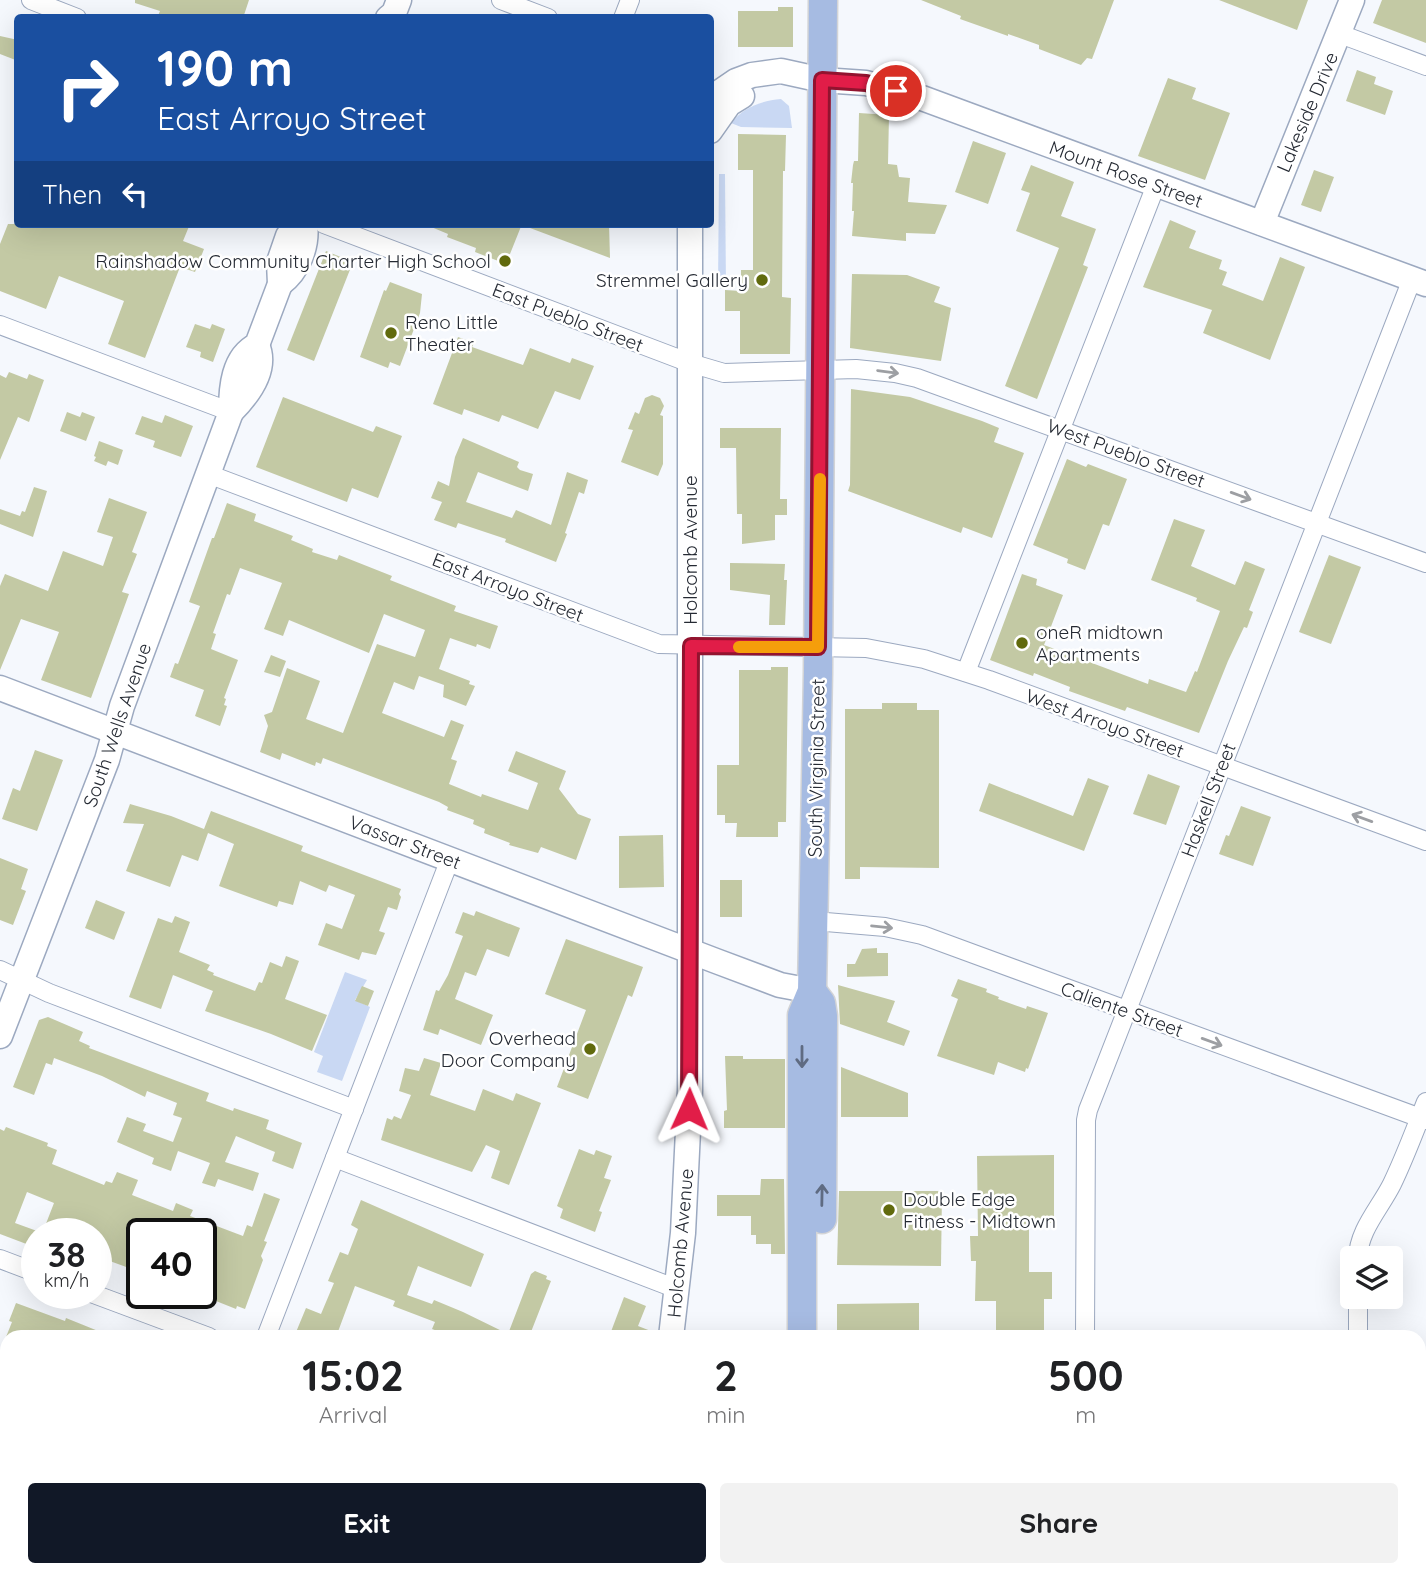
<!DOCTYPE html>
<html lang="en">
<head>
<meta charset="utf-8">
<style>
	:root { --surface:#fff; --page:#f2f2f2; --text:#202124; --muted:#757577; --accent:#111827 }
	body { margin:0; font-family:Quicksand,sans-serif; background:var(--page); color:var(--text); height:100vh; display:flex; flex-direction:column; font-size:26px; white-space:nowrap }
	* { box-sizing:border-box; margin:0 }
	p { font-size:23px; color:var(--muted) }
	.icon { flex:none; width:38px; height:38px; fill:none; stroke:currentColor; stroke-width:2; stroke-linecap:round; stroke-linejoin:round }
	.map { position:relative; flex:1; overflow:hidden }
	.drawer { position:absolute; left:0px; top:1330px; width:1426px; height:247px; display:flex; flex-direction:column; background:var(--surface); border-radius:21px 21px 0 0; box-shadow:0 7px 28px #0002 }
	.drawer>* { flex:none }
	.top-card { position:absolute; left:14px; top:14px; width:700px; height:214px; border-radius:7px; box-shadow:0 7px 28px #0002; background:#1a4fa0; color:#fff; overflow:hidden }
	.tools { position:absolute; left:1340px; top:1246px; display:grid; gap:14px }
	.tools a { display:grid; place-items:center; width:63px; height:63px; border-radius:7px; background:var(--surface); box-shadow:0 7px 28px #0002; font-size:35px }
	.speed { position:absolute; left:21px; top:1218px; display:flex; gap:14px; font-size:35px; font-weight:700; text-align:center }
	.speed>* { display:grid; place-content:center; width:91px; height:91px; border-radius:50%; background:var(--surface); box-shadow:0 7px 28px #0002; line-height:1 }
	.speed small { font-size:18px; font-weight:400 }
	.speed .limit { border:4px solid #111; border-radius:10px; background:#fff; color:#111 }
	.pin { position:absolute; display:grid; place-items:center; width:60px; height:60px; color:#fff; margin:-30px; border:4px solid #fff; border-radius:50%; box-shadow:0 2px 7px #0007 }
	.me { position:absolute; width:77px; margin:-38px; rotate:1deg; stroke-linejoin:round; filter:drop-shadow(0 0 5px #0008) }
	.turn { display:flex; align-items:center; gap:24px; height:147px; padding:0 28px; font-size:32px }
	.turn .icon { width:91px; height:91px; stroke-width:2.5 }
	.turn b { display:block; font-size:49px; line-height:60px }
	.then { display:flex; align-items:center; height:66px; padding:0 28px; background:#0003; gap:14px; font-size:26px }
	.eta { display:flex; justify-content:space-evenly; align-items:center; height:119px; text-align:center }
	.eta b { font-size:42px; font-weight:700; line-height:49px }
	.primary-button { display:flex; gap:14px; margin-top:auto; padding:14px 28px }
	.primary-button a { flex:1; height:80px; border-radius:7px; background:var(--accent); color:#fff; font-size:28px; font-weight:700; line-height:80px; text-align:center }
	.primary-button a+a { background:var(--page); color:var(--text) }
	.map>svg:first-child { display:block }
</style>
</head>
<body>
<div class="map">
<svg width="1426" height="1576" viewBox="0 0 1426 1576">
	<rect width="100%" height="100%" fill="#f5f8fd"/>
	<g fill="#c9d8f3">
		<path d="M781 99 789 106 792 128 741 127 731 123C744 107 761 101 781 99Z"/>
		<polygon points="719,174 725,174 726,289 718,288"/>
		<polygon points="345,972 367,980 355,1000 370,1007 342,1081 317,1072 323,1056 314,1052"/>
	</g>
	<g fill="#c3c9a4">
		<polygon points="135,0 249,0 243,18 157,18 160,11 135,3"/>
		<polygon points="921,0 1114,0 1092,59 1087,58 1081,65 1039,49 1039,45 1008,34 1008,36 960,19 961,16"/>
		<polygon points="1219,0 1308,0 1297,30"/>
		<polygon points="1382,0 1426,0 1426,43 1373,23"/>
		<polygon points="778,7 793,7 793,47 738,47 738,11 778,11"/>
		<polygon points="0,36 18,40 18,61 0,54"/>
		<polygon points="1357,70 1376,77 1374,84 1393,91 1385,115 1346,101"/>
		<polygon points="1168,78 1196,88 1192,99 1230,113 1205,180 1138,156"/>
		<polygon points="859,113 889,115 888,164 897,165 899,177 910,178 908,202 947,205 935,234 906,233 906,241 852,236 854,211 852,211 853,183 851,183 853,165 854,161 858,161"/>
		<polygon points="738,134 786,135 785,171 783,171 782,297 791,298 790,354 740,354 740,311 725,311 725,290 741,291 741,270 753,270 753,170 738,170"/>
		<polygon points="973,141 1006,153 988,204 955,192"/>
		<polygon points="1031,165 1074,182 1061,216 1096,229 1083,265 1088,267 1037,399 1005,386 1059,248 1016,231 1030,193 1021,190"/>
		<polygon points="1314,170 1334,177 1321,212 1301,205"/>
		<polygon points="1170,220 1196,231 1189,248 1222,260 1219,269 1227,272 1222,285 1263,301 1280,257 1305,267 1270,360 1203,333 1212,310 1143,287"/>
		<polygon points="8,224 190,224 183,241 204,249 195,272 180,267 145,358 108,344 124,301 59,276 46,309 0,291 0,244"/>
		<polygon points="424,224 522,224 506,264 475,252 476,248 447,237 448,234"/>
		<polygon points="522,224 609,224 610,258 522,225"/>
		<polygon points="326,251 353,262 314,361 287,350"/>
		<polygon points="852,274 907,275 940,287 934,302 951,308 941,361 850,348"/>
		<polygon points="390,282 422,294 420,313 400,366 390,362 388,368 360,357 384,290 386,291"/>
		<polygon points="195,324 210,329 212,324 225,329 213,362 200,357 201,352 186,347"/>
		<polygon points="458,337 474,343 472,347 523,365 530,348 570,363 572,358 594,366 580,400 555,391 538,429 502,415 499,422 464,409 462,415 433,404"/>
		<polygon points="9,372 27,379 29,374 44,380 29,422 18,417 0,460 0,375 6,378"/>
		<polygon points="851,389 910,397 982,421 999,428 994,442 1024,453 992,538 963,527 961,533 848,491 850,485"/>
		<polygon points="652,395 660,398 664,406 660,415 663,416 663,464 658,476 621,462 633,430 628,429 635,412 639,414 645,398"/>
		<polygon points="283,397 373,432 376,426 402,436 378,498 352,488 347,502 256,467"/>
		<polygon points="67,412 80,417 82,412 95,417 86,441 60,431"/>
		<polygon points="165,415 193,426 181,457 153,447 155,441 135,434 142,416 162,423"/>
		<polygon points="720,428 781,428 780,499 787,499 787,515 775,515 775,540 742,544 742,514 737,514 736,448 720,448"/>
		<polygon points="463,438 519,462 517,467 520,470 533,474 528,491 478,472 466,502 512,518 516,510 551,525 567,472 588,480 584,494 579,492 565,533 567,534 556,562 505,542 506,539 458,523 456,528 434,520 442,502 431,498 438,481 449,486 455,457"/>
		<polygon points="99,441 123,450 118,465 108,461 106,466 94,461 96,457 94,456"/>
		<polygon points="1067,459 1086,467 1088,464 1127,479 1109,526 1103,524 1085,570 1067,563 1068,559 1033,545"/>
		<polygon points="34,487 47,491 33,537 0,524 0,509 20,516 22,511 25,512"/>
		<polygon points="109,498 147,512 132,552 137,554 122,592 129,594 91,698 41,680 59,632 21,619 0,670 0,586 5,574 48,591 63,551 103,566 113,537 97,532"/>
		<polygon points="227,503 256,514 254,521 293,536 291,540 313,549 312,552 337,560 339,555 392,576 390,580 456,606 454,611 498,626 490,649 477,644 476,647 450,638 439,669 470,681 469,684 475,686 466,706 443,697 444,685 419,676 414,690 394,682 382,713 444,737 451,720 464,725 451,759 457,761 449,784 481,797 482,794 528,810 538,783 508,771 516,751 566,771 559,789 578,814 591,819 576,860 541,847 538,853 509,845 510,843 484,833 485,829 473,824 474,820 447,810 448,807 439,802 323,758 321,764 316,762 315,766 282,753 280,760 260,752 268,726 264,715 272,712 287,668 320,681 306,719 343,733 377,644 415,657 425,630 384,614 369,653 289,620 283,636 264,629 282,583 240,568 230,595 227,594 213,633 216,634 211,649 238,660 224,698 226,699 224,705 227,706 220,726 195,716 204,690 170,677 175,663 178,664 200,606 189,602 212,538 214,538"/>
		<polygon points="1174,519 1205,530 1191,566 1235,585 1245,561 1265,569 1249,610 1253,612 1247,628 1244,627 1228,661 1199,733 1127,707 1125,711 1069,691 1070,687 1034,673 1033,676 990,660 1022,574 1037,579 1036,585 1063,595 1044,645 1148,684 1149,679 1186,692 1195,671 1197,672 1220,611 1196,601 1197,598 1151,580"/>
		<polygon points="1329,555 1361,567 1331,644 1299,632"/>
		<polygon points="730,563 785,564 784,580 787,580 785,625 769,625 770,595 730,590"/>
		<polygon points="271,655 286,661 280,677 264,672"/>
		<polygon points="771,667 788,667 786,822 778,822 778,837 736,837 737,823 725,823 725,815 717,815 717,765 739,765 739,670 771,670"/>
		<polygon points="882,703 917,703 917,710 939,710 939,868 860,867 860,879 845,879 845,709 882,709"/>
		<polygon points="35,750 63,760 37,831 2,819 13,788 20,791"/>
		<polygon points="1148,774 1180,786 1166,825 1133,814"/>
		<polygon points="1088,778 1109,786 1084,851 979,811 989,783 1073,816"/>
		<polygon points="130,804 171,816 204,829 211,811 303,846 301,851 401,889 399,894 401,897 397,910 388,907 379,931 385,933 376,955 362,952 359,960 318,945 326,923 342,929 355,895 329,885 326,892 300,881 293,905 279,901 277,907 219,886 234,844 208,833 198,861 182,855 170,887 126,871 144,824 123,823"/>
		<polygon points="1241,806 1271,817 1253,866 1219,854 1226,835 1229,836"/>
		<polygon points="663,835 664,887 619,888 619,836"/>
		<polygon points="0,858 28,869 21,889 26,891 13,925 0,920"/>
		<rect x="720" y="880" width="22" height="37"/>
		<polygon points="96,900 125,912 114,940 85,928"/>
		<polygon points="476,911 520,928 509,957 487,949 476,976 465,972 455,999 493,1015 481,1045 440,1029 438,1035 423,1030 436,990 439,991 448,975 463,936 455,933 463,912 474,916"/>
		<polygon points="175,916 190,922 179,952 210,965 207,970 214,973 213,975 255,991 259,982 262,983 270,962 282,967 286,956 299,961 285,999 327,1015 312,1051 271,1034 205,1011 213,991 173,975 161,1009 129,997 158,918 172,923"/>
		<polygon points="566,939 643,967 632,997 628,995 588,1099 557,1087 586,1010 545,994"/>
		<polygon points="877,948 877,953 888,953 888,976 847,977 847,964 855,964 862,949"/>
		<polygon points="958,979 987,989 986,992 999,997 998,999 1026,1009 1027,1006 1048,1013 1028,1069 1026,1068 1025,1072 998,1062 994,1075 937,1056 958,999 951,996"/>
		<polygon points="838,985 895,1001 887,1022 910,1031 904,1046 840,1024"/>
		<polygon points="362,986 374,991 368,1006 355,1001"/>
		<polygon points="48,1017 83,1032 79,1041 90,1046 89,1048 209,1093 206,1101 233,1111 234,1108 269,1120 266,1129 302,1143 293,1169 272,1161 275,1152 236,1136 225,1162 259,1173 253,1191 218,1179 215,1187 202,1183 210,1163 178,1151 171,1171 152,1164 154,1158 117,1142 127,1117 146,1124 143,1131 173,1142 182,1118 173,1115 177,1103 147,1091 145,1097 102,1076 54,1058 52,1065 46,1063 34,1095 13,1087 39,1020"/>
		<polygon points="725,1056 743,1056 743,1059 785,1059 785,1128 724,1128 724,1111 727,1110"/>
		<polygon points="424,1058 441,1063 430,1095 475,1111 483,1089 513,1101 516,1093 541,1103 509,1185 491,1178 500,1151 486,1145 472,1172 381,1140 387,1118 392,1120 394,1116 401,1119 411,1095 399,1091 405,1068 419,1071"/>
		<polygon points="841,1067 908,1093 908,1117 841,1117"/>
		<polygon points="6,1127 48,1143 47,1146 57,1150 52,1164 104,1185 106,1181 112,1183 117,1172 138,1180 132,1195 173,1211 176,1203 193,1210 190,1216 243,1236 247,1225 252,1227 264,1193 280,1199 264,1241 267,1242 261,1256 263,1260 245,1309 237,1306 236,1309 201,1295 201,1234 142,1234 142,1255 135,1253 129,1268 96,1256 96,1234 42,1234 54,1203 27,1192 15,1223 37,1231 37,1248 0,1234 0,1129 4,1131"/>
		<polygon points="579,1149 594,1155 596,1150 612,1156 604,1178 611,1180 599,1211 602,1212 595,1232 560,1218 563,1209 557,1206"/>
		<polygon points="1054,1155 1054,1223 1029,1223 1029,1272 1052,1272 1052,1299 1044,1299 1044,1337 996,1337 996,1301 975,1301 976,1261 971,1261 970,1236 978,1236 977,1156"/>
		<polygon points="761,1179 784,1179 785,1254 771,1254 771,1244 756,1244 756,1235 751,1235 751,1216 717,1216 717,1195 760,1195"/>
		<polygon points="839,1191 942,1191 941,1266 837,1265"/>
		<polygon points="361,1200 484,1254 471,1287 418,1266 407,1295 432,1304 434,1300 463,1312 508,1334 531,1274 535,1271 547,1276 546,1279 551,1281 529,1337 466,1337 455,1333 453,1337 432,1329 435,1322 393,1306 395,1301 355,1286 336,1337 294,1337 306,1308 321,1314 334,1283 328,1281 340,1252 348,1255 358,1229 351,1225"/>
		<polygon points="624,1297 646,1306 638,1326 656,1333 656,1337 609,1337"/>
		<polygon points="16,1303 65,1321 66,1318 113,1337 6,1337 12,1322 9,1321"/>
		<polygon points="919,1303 919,1337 837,1337 837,1304"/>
	</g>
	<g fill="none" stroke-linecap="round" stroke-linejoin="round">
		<defs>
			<g id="street">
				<polyline points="31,0 77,18"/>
				<polyline points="501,0 548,18"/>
				<polyline points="623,18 630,0"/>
				<polyline points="1340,34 1426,66"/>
				<polyline points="324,224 690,363 724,373 856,369 895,373 917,378 1426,563"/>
				<polyline points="0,325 231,412"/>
				<polyline points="208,474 659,644 866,648 924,659 989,680 1426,841"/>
				<polyline points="966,672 1156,185"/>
				<polyline points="814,921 885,927 922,935 1426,1120"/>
				<polyline points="0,970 49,993 354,1109"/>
				<polyline points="335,1158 677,1289"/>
				<path d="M1358 1258C1358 1231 1380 1208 1392 1184 1405 1157 1415 1130 1426 1102"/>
				<polyline points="0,1259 37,1273"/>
				<polyline points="91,1293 209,1337"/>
				<polyline points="1358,1297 1358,1337"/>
				<polyline points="266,1337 450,859"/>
				<polyline points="1085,1337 1086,1120 1088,1110 1412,279"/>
				<polyline points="0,1413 7,1416"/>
				<polyline points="1419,1546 1426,1546"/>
				<polyline points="832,1570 849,1573 862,1570"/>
				<polyline points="1084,1570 1084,1576"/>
				<polyline points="172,1576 174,1570"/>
				<polyline points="1359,1576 1359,1570"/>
			</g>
			<g id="secondary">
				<polyline points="388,18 394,13 399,0"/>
				<polyline points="710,102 717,94 736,81 752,75 781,71 822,80 866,83 922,98 1426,284"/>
				<polyline points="710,131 729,104 742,96"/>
				<polyline points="1262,223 1352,0"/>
				<path d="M280 284C298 271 308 246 305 224"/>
				<path d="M231 412C248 395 268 370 257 345"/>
				<polyline points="0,688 716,961 780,985 812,991"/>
				<path d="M0 1036 107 760 122 706 231 412C231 388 233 357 257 345L280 284 279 262 288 236 298 224"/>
				<polyline points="671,1337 683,1233 690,1090 690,224"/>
				<polyline points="648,1570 664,1576"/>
				<polyline points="627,1576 628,1570"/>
			</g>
			<g id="primary">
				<polyline points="812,991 821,1003 823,1016 822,1219"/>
				<polyline points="802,1337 802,1015 812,991 818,672 823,0"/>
				<polyline points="831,1570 834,1576"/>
				<polyline points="788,1576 792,1570"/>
			</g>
		</defs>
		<use href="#street" stroke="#9ca9c0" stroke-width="20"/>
		<use href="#secondary" stroke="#9ca9c0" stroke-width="27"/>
		<use href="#primary" stroke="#d3d4d6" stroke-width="31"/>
		<use href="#street" stroke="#fff" stroke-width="18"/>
		<use href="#secondary" stroke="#fff" stroke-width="24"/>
		<use href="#primary" stroke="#a6bbe2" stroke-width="28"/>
	</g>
	<defs><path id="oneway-shaft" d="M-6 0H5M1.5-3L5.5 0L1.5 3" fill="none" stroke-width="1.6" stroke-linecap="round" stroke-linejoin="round" transform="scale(1.75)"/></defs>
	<g stroke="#9d9fa3">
		<use href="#oneway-shaft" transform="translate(888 372) rotate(8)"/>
		<use href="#oneway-shaft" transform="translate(1241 496) rotate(20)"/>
		<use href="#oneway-shaft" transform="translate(1362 818) rotate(-160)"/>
		<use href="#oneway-shaft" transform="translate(882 927) rotate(6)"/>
		<use href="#oneway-shaft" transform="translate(1212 1042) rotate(20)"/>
	</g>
	<g stroke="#5f6b82">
		<use href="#oneway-shaft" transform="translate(802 1057) rotate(90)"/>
		<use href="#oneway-shaft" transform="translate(822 1195) rotate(-89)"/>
	</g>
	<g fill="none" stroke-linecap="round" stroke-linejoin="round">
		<defs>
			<polyline id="route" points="689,1109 691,646 818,647 822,80 866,83 896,91"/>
		</defs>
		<use href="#route" stroke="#92132f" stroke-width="18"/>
		<use href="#route" stroke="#e11d48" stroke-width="12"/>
		<polyline stroke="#f59e0b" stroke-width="12" points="739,647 818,647 820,479"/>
	</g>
	<g fill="#616a0d" stroke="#fff" stroke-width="2.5">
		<circle cx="505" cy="261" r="7"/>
		<circle cx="762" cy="280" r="7"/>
		<circle cx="391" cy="333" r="7"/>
		<circle cx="1022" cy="643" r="7"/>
		<circle cx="590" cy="1049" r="7"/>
		<circle cx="889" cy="1210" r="7"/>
	</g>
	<g text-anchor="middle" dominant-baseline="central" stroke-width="5" stroke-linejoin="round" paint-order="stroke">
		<g font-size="19" fill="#252a33" stroke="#fff">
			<text transform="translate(1307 112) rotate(-67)">Lakeside Drive</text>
			<text transform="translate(1126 174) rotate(20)">Mount Rose Street</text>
			<text transform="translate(568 317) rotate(21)">East Pueblo Street</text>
			<text transform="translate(1126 453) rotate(20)">West Pueblo Street</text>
			<text transform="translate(690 550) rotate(-90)">Holcomb Avenue</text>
			<text transform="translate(508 587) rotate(21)">East Arroyo Street</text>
			<text transform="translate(1105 723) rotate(20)">West Arroyo Street</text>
			<text transform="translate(117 725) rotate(-71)">South Wells Avenue</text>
			<text transform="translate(816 768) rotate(-89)">South Virginia Street</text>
			<text transform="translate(1208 800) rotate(-69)">Haskell Street</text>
			<text transform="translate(405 842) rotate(21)">Vassar Street</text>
			<text transform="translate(1122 1009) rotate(20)">Caliente Street</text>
			<text transform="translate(680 1243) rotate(-85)">Holcomb Avenue</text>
		</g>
		<g font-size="19" fill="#252a33" stroke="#fff" text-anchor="end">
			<text x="491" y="261">Rainshadow Community Charter High School</text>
			<text x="748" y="280">Stremmel Gallery</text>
			<text x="405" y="322" text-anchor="start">Reno Little<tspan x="405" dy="22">Theater</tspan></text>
			<text x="1036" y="632" text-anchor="start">oneR midtown<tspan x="1036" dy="22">Apartments</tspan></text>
			<text x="576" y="1038">Overhead<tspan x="576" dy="22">Door Company</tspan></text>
			<text x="903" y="1199" text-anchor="start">Double Edge<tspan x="903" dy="22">Fitness - Midtown</tspan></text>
		</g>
	</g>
</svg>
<div class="tools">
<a><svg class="icon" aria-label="layers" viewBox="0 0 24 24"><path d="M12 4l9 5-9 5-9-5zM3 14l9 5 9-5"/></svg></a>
</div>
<div class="speed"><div>38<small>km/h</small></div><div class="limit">40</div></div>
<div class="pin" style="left:896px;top:91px;background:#d93025"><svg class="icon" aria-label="arrive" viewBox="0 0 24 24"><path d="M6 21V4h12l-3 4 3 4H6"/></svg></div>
<svg class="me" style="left:689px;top:1109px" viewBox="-20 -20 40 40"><path d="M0-17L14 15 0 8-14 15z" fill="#e11d48" stroke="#fff" stroke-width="4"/></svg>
<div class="top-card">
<div class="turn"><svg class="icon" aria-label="right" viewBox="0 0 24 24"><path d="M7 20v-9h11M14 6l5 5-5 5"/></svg><div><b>190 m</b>East Arroyo Street</div></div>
<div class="then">Then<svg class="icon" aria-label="left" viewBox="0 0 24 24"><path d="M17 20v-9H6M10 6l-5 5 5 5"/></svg></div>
</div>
<section class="drawer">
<div class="eta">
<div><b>15:02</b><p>Arrival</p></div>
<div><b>2</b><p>min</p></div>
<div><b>500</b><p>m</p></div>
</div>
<div class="primary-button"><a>Exit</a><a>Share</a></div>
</section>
</div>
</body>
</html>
